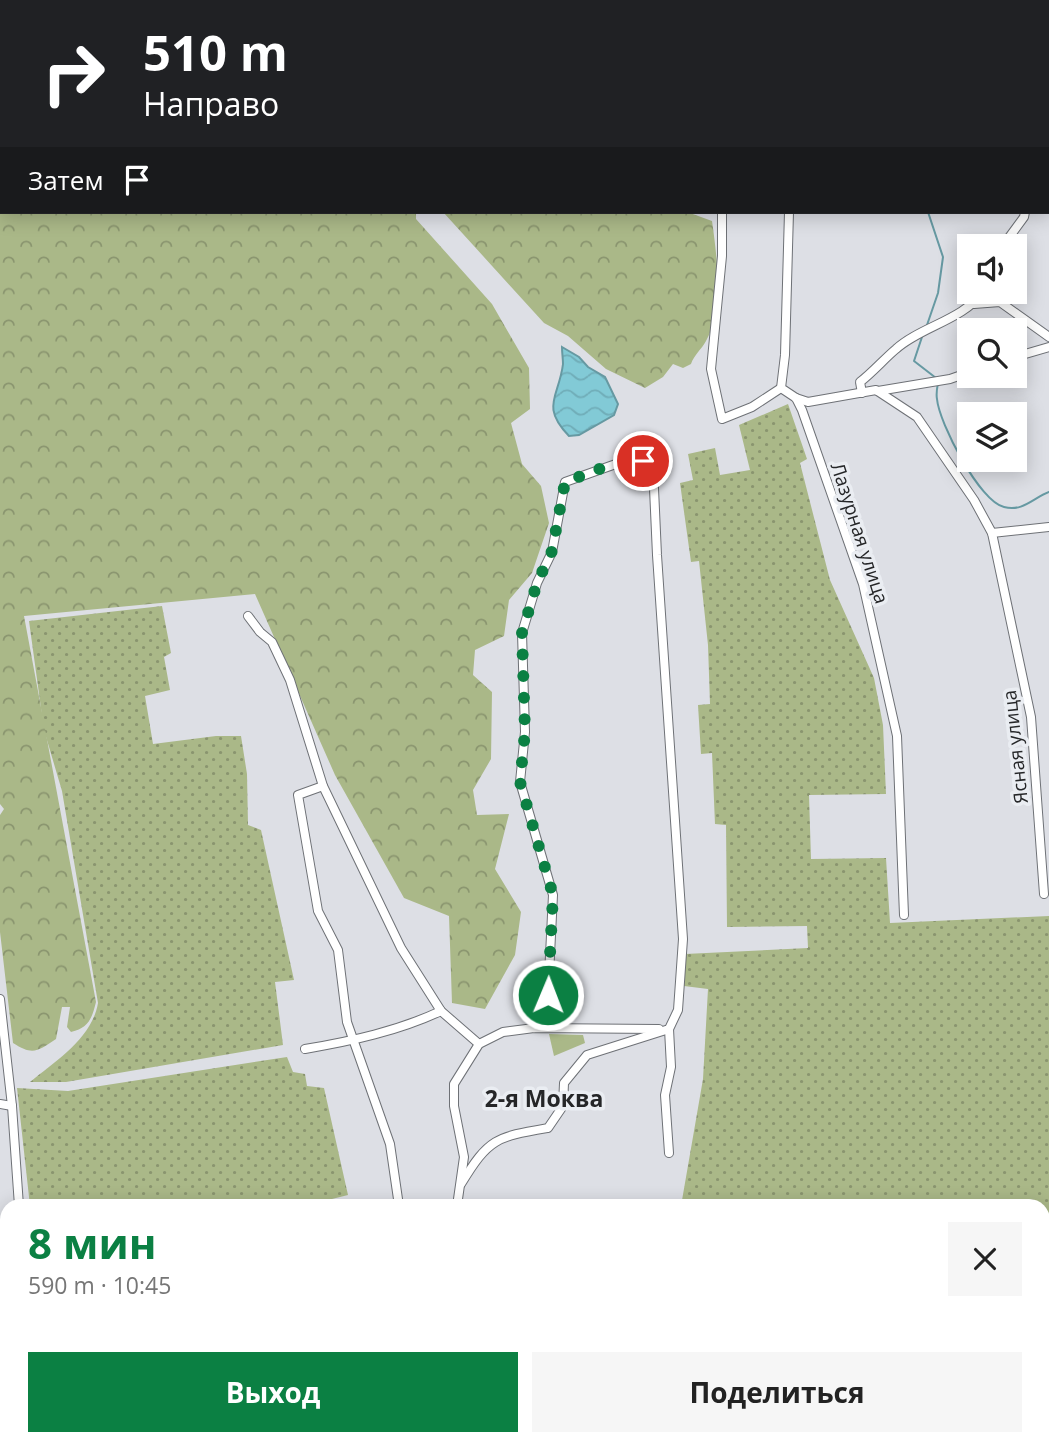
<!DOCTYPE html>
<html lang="ru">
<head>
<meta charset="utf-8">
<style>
	:root { --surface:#fff; --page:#f6f6f6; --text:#222; --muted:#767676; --accent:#0b8043 }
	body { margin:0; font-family:"Open Sans",sans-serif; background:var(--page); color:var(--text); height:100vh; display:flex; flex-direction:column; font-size:26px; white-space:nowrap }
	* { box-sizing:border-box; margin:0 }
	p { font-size:23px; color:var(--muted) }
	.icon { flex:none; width:38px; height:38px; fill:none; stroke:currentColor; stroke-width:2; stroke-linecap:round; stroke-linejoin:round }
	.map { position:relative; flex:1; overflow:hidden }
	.side { position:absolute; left:0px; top:1199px; width:1050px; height:247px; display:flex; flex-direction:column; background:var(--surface); border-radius:21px 21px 0 0; box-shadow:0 4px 18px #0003 }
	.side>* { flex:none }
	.banner { position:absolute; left:0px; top:0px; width:1050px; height:214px; box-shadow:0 4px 18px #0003; background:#202124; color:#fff; overflow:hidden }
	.buttons { position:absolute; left:957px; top:234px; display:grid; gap:14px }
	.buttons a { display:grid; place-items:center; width:70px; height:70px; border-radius:0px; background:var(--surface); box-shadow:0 4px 18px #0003; font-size:35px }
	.pin { position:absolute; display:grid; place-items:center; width:60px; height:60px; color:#fff; margin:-30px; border:4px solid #fff; border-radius:50%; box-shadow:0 2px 7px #0007 }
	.me { position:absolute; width:77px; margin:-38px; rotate:1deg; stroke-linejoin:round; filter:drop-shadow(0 0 5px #0008) }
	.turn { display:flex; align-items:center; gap:24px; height:147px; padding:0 28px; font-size:32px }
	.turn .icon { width:91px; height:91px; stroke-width:2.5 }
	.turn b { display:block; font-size:49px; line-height:60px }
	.then { display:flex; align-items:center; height:66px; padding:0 28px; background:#0003; gap:14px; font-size:26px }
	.round { display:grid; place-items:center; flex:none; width:74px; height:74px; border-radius:0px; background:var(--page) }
	.headline { display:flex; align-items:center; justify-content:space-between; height:119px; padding:0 28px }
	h1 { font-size:42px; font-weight:700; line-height:52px; color:var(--accent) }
	.primary-button { display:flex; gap:14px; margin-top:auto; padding:14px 28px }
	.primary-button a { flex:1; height:80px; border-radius:0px; background:var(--accent); color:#fff; font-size:28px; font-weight:700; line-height:80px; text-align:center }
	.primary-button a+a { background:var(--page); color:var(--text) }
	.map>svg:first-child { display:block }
</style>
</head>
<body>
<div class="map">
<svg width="1049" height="1445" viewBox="0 0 1049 1445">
	<defs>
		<pattern id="grass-dots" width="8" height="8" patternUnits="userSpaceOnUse" patternTransform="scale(1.75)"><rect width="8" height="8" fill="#aab888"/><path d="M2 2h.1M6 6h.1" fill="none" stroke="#8a956f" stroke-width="1.8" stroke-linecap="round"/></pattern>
		<pattern id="forest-crowns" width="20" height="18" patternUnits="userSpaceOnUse" patternTransform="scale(1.75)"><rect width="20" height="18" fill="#aab888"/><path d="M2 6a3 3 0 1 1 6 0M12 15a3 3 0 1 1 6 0" fill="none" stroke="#8a956f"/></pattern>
		<pattern id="water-waves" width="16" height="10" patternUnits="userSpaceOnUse" patternTransform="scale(1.75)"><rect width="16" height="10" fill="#82cad6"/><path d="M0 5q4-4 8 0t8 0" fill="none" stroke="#70adb8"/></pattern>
	</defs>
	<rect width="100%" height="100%" fill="#dddfe5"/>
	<g fill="url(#grass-dots)">
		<polygon points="788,404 807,459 800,463 830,580 874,678 883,725 886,794 809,795 811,859 886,858 890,923 1049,916 1049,1445 640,1445 641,1438 1043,1438 1043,1206 681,1206 703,1079 708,989 684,986 685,954 808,948 807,926 727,927 726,825 715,824 712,753 701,754 698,705 710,704 708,645 699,561 691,562 680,483 693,480 688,454 715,448 720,475 750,470 739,425"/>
		<path d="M162 606 171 653 164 657 170 690 145 696 153 744 216 736H241L247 774 248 825 261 830 294 980 275 982 283 1045 66 1082H30C57 1060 92 1038 98 1003L62 791 44 730 29 621Z"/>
		<polygon points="287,1057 293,1072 305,1074 307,1086 324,1088 348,1195 332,1199 333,1206 30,1206 17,1088 68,1091"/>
		<polygon points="0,1344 7,1345 7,1438 377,1438 379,1445 227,1445 173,1439 146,1445 0,1445"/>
	</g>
	<g fill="url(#forest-crowns)">
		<path d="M0 0 108 2H2V212H416V219L492 304 529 368 530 409 511 423 522 464 541 486 549 523 532 573 509 600 504 636 475 650 473 675 492 692 491 759 473 790 477 815 509 814 495 869 521 912 515 955 485 1009 452 1003 449 916 404 898 335 775 255 594 24 616 96 1002C92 1018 89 1028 71 1032L67 1027 70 1007H62L56 1039C38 1051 33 1056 13 1043L0 932V815L4 809 0 804Z"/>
		<polygon points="262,0 511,0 261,2"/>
		<path d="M443 212H691L690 213 712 221C717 256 724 309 706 341 701 350 694 355 691 364L683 368 673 364 663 377 645 388 606 369 568 336 544 323Z"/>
	</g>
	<polygon fill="#aab888" points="549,1034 583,1035 585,1043 554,1056"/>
	<path fill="url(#water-waves)" stroke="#6699a2" stroke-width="2" d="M562 347 579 357 588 367 605 377 618 404 614 415 579 435 569 436C540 406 559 397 563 364 563 359 562 353 562 347Z"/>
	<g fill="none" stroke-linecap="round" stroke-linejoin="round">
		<g stroke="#6699a2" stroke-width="2">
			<polyline points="768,0 768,2"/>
			<polyline points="927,325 938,293 943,257 928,212"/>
			<polyline points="922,337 914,361 936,378"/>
			<path d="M938 383C937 388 936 394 937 399 939 423 980 502 1004 507 1023 512 1033 498 1049 492"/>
		</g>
		<defs>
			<g id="minor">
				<polyline points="656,0 658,2"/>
				<polyline points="745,0 746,2"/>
				<polyline points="787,0 790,2"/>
				<polyline points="995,0 998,2"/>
				<polyline points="1048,33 1049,33"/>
				<polyline points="1048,177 1049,178"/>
				<polyline points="722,212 722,256 711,369 722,419 752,407 781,388"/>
				<polyline points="789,212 785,355 781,388 796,398 802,410 863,584 897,736 904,915"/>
				<polyline points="1002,247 1024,217 1025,212"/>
				<polyline points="974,304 1000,302 1049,337"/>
				<polyline points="1015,357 1049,347"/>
				<polyline points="878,391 950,379 970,372"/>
				<path d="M862 393 860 382C873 372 884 359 896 349 920 327 965 319 982 292"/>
				<polyline points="796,398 808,402 876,390 917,417 974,500 992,533 1031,717 1044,894"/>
				<polyline points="992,533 1049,527"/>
				<polyline points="248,616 260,632 272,642 290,680 323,786 401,948 441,1011 479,1044"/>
				<polyline points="323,786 298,795 318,911 338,950 347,1022 390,1144 399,1206"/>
				<polyline points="0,999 12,1106 19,1206"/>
				<path d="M305 1049C352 1041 398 1031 441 1011"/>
				<polyline points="0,1104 12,1106"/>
				<polyline points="669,1153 665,1095 671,1067 669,1029"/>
				<path d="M461 1184C489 1138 496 1137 548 1128L563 1106 564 1083 587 1055 669 1029 678 1010 683 939 657 555 653 466 643 461 630 459 565 482 552 552 537 583 522 633 525 732 520 782 553 895 547 1015 534 1028"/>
				<polyline points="457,1206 464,1157 454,1106 454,1084 479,1044 503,1032 534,1028 659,1029"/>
				<polyline points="0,1234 7,1235"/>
				<polyline points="0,1352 7,1354"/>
				<polyline points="33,1438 47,1445"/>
				<polyline points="401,1445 406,1438"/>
			</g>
		</defs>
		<use href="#minor" stroke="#6e7176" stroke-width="10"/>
		<use href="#minor" stroke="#fff" stroke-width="8"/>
	</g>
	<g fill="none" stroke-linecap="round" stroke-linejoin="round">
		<polyline stroke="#0b8043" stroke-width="12" stroke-dasharray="0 21.6" points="548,995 553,895 520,782 525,732 522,633 537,583 552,551 565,482 629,458 643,461"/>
	</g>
	<g text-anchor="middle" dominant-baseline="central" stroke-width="7" stroke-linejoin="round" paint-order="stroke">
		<g font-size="19" fill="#252628" stroke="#eaedf2">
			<text transform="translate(860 533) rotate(72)">Лазурная улица</text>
			<text transform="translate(1015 747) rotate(-96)">Ясная улица</text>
		</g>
		<g font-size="23" font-weight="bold" fill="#252628" stroke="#eaedf2">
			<text x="544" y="1098">2-я Моква</text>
		</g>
	</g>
</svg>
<div class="buttons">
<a><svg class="icon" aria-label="sound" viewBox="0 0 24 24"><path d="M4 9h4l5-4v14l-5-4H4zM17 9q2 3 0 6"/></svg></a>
<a><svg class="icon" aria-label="search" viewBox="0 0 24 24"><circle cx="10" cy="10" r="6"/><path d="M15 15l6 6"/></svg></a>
<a><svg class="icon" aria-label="layers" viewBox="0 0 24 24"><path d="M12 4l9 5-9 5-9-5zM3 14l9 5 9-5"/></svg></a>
</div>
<div class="pin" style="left:643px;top:461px;background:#d93025"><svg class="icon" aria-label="arrive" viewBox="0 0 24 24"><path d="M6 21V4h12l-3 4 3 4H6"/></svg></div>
<svg class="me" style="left:548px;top:995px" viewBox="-20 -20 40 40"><circle r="17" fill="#0b8043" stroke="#fff" stroke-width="3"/><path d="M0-11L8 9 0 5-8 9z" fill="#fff"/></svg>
<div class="banner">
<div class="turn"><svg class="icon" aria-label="right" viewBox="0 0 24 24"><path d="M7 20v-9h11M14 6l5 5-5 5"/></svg><div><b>510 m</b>Направо</div></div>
<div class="then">Затем<svg class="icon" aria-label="arrive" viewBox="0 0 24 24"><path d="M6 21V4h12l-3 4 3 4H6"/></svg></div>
</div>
<section class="side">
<div class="headline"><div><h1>8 мин</h1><p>590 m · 10:45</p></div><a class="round"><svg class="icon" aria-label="close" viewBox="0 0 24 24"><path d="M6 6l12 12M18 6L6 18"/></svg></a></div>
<div class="primary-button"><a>Выход</a><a>Поделиться</a></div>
</section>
</div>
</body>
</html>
